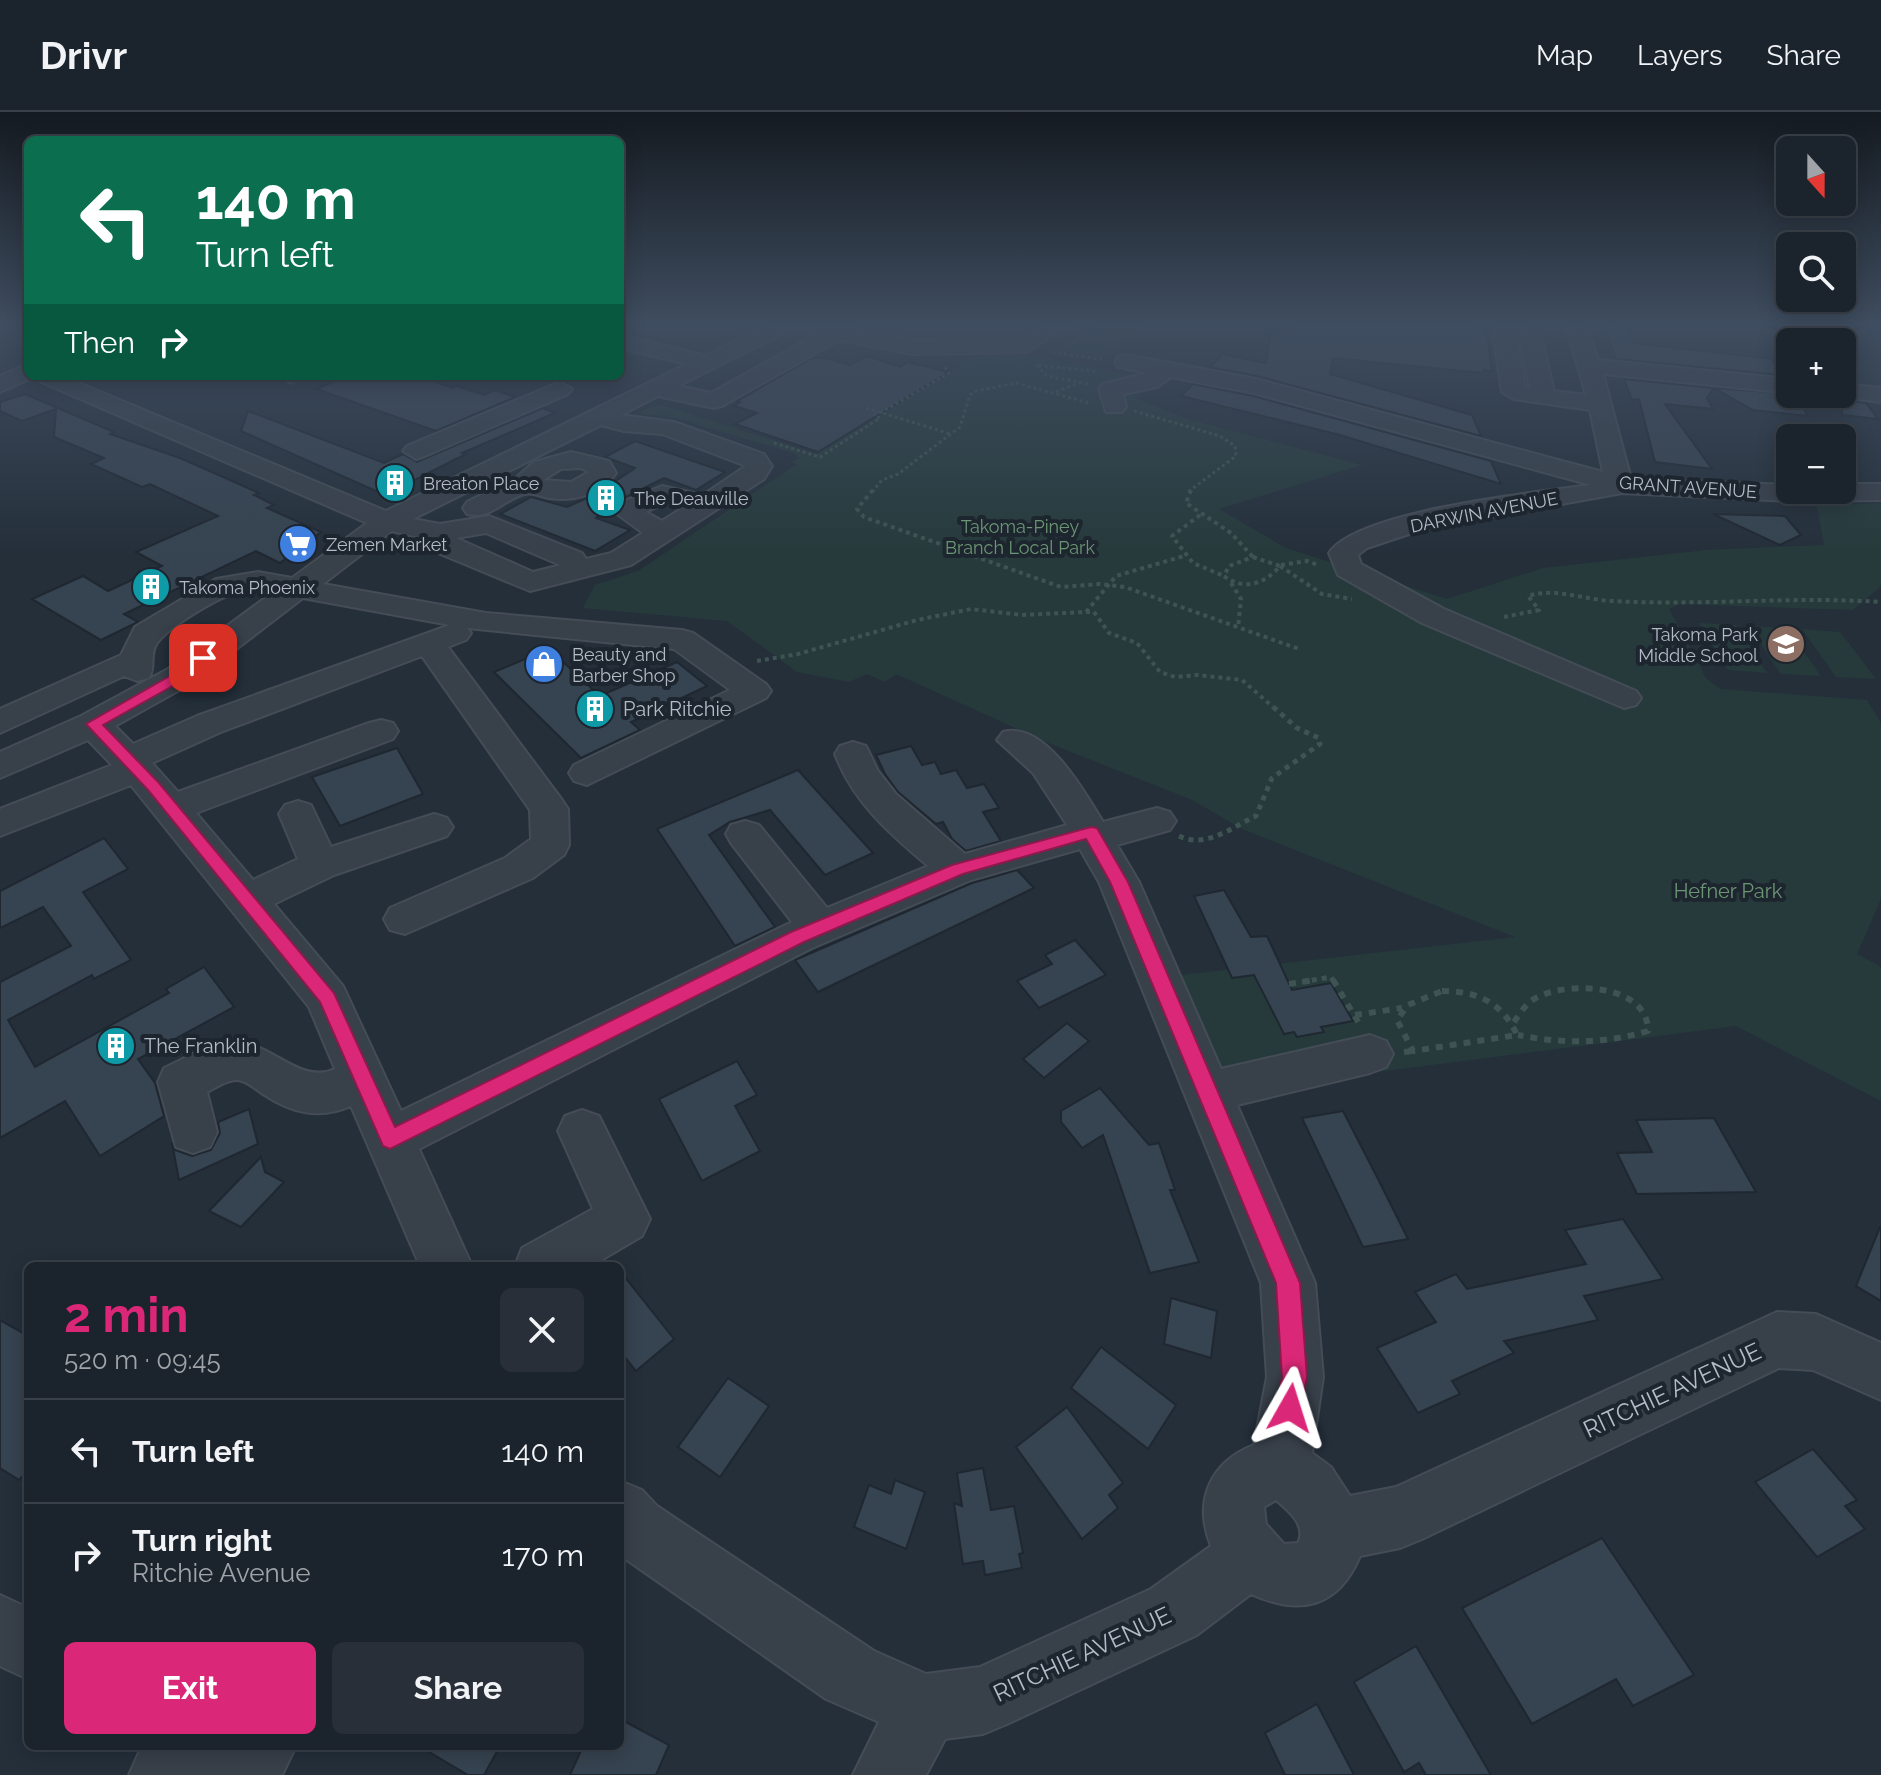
<!DOCTYPE html>
<html lang="en">
<head>
<meta charset="utf-8">
<style>
	:root { --surface:#1b232c; --page:#282f38; --text:#f1f3f6; --muted:#a0a4a9; --line:#394048; --accent:#db2777 }
	body { margin:0; font-family:Raleway,sans-serif; background:var(--page); color:var(--text); height:100vh; display:flex; flex-direction:column; font-size:30px; white-space:nowrap }
	* { box-sizing:border-box; margin:0 }
	p { font-size:26px; color:var(--muted) }
	.icon { flex:none; width:44px; height:44px; fill:none; stroke:currentColor; stroke-width:2; stroke-linecap:round; stroke-linejoin:round }
	.map { position:relative; flex:1; overflow:hidden }
	.side { position:absolute; left:24px; top:1150px; width:600px; height:488px; display:flex; flex-direction:column; background:var(--surface); border-radius:12px; box-shadow:0 4px 20px #0003,0 0 0 2px var(--line) }
	.side>* { flex:none }
	.banner { position:absolute; left:24px; top:24px; width:600px; height:244px; border-radius:12px; box-shadow:0 4px 20px #0003,0 0 0 2px var(--line); background:#0b6e4f; color:#fff; overflow:hidden }
	.needle { width:52px; rotate:159deg }
	.fabs { position:absolute; left:1776px; top:24px; display:grid; gap:16px }
	.fabs a { display:grid; place-items:center; width:80px; height:80px; border-radius:12px; background:var(--surface); box-shadow:0 4px 20px #0003,0 0 0 2px var(--line); font-size:40px }
	.pin { position:absolute; display:grid; place-items:center; width:68px; height:68px; color:#fff; margin:-34px; border-radius:16px; box-shadow:0 4px 12px #0006 }
	.me { position:absolute; width:88px; margin:-44px; rotate:6deg; stroke-linejoin:round; filter:drop-shadow(0 0 6px #0008) }
	.turn { display:flex; align-items:center; gap:28px; height:168px; padding:0 40px; font-size:36px }
	.turn .icon { width:104px; height:104px; stroke-width:2.5 }
	.turn b { display:block; font-size:56px; line-height:68px }
	.then { display:flex; align-items:center; height:76px; padding:0 40px; background:#0003; gap:16px; font-size:30px }
	.round { display:grid; place-items:center; flex:none; width:84px; height:84px; border-radius:12px; background:var(--page) }
	.overview { display:flex; align-items:center; justify-content:space-between; height:136px; padding:0 40px }
	h1 { font-size:48px; font-weight:700; line-height:60px; color:var(--accent) }
	.action { display:flex; gap:16px; margin-top:auto; padding:16px 40px }
	.action a { flex:1; height:92px; border-radius:12px; background:var(--accent); color:#fff; font-size:32px; font-weight:700; line-height:92px; text-align:center }
	.action a+a { background:var(--page); color:var(--text) }
	ul { padding:0; list-style:none }
	li { display:flex; align-items:center; gap:24px; height:104px; padding:0 40px; border-top:2px solid var(--line) }
	li div { flex:1 }
	li b { display:block; font-size:30px }
	li em { font-style:normal }
	header { display:flex; align-items:center; gap:48px; box-sizing:border-box; height:112px; padding:0 40px; background:var(--surface); border-bottom:2px solid var(--line) }
	header strong { font-size:38px }
	nav { display:flex; gap:44px; margin-inline-start:auto; font-size:28px }
	.map>svg:first-child { display:block }
</style>
</head>
<body>
<header>
<strong>Drivr</strong>
<nav><a>Map</a><a>Layers</a><a>Share</a></nav>
</header>
<div class="map">
<svg width="1881" height="1663" viewBox="0 0 1881 1663">
	<rect width="100%" height="100%" fill="#242f3a"/>
	<g fill="#263a3b">
		<polygon points="1097,210 1150,210 1103,245 1056,239"/>
		<polygon points="983,241 1038,246 1170,269 1157,271 1134,286 1191,308 1362,353 1219,397 1286,436 1447,487 1543,456 1706,438 1824,433 1817,394 1881,391 1881,474 1853,498 1680,492 1669,497 1706,566 1720,577 1867,588 1881,611 1881,787 1857,842 1881,855 1881,989 1736,914 1229,979 1181,863 1515,825 1242,717 1192,688 1046,630 896,562 885,570 867,562 849,570 797,560 727,509 583,496 595,473 638,459 797,352 791,350 799,346 794,341 675,306 637,301 659,292 816,342"/>
		<polygon points="1699,511 1736,513 1767,561 1728,558"/>
		<polygon points="1749,514 1787,516 1821,564 1781,562"/>
		<polygon points="1802,517 1840,520 1876,567 1836,565"/>
	</g>
	<g fill="#364350" stroke="#1f2731" stroke-width="2">
		<polygon points="1297,210 1459,210 1459,214 1486,217 1492,259 1483,258 1483,261 1333,246 1330,262 1472,303 1481,324 1257,264 1210,255 1223,242 1266,251 1271,220 1295,222"/>
		<polygon points="1603,212 1628,215 1634,231 1772,247 1782,263 1616,247"/>
		<polygon points="867,244 900,255 908,250 948,260 818,340 735,312 757,301 734,294 740,290 737,289 812,246 825,246 850,253"/>
		<polygon points="347,264 421,264 452,276 457,274 484,283 495,278 515,285 436,319 316,277"/>
		<polygon points="1624,267 1714,276 1707,286 1713,297 1665,292 1712,357 1655,350 1639,287 1632,288"/>
		<polygon points="1193,272 1253,284 1491,349 1501,372 1340,323 1181,284"/>
		<polygon points="1714,276 1794,282 1808,304 1753,298"/>
		<polygon points="25,282 114,320 110,322 180,346 259,381 254,383 274,393 267,396 321,420 280,451 256,439 124,502 138,510 101,528 32,487 83,464 108,479 162,454 136,440 218,404 150,372 142,375 91,352 104,346 54,325 56,297 22,309 0,299 0,290"/>
		<polygon points="1842,288 1866,291 1878,307 1842,303"/>
		<polygon points="543,296 555,301 462,341 466,342 385,383 241,319 248,299 384,351 403,342 417,350"/>
		<polygon points="635,329 725,360 696,378 664,366 621,387 596,406 630,418 595,439 500,402 531,385 567,395 596,382 635,356 605,345"/>
		<polygon points="1713,402 1785,404 1801,423 1780,433"/>
		<polygon points="549,537 600,584 677,550 707,574 631,610 640,618 581,646 494,560"/>
		<polygon points="911,634 922,653 935,650 941,662 956,658 967,676 984,672 999,696 983,700 1001,729 966,739 952,727 943,710 936,712 898,680 885,662 876,643"/>
		<polygon points="397,636 423,682 340,714 312,665"/>
		<polygon points="798,658 873,741 825,763 770,698 730,710 709,723 775,815 735,834 657,717"/>
		<polygon points="104,726 128,757 83,780 131,848 94,867 92,863 8,908 35,955 169,881 166,877 204,855 234,895 138,947 155,971 164,1004 100,1044 65,989 0,1026 0,870 71,834 43,795 0,816 0,779"/>
		<polygon points="1017,758 1034,776 818,880 795,848 972,771"/>
		<polygon points="1224,778 1251,825 1267,824 1292,878 1331,871 1353,909 1321,915 1324,920 1297,925 1294,920 1284,922 1254,863 1232,866 1194,784"/>
		<polygon points="1075,828 1106,863 1039,896 1017,869 1052,852 1045,843"/>
		<polygon points="1067,911 1089,929 1044,966 1023,947"/>
		<polygon points="737,949 757,983 735,994 760,1039 702,1069 659,987"/>
		<polygon points="1100,976 1149,1033 1159,1031 1175,1078 1170,1078 1199,1150 1150,1161 1103,1023 1082,1036 1061,1010 1061,999"/>
		<polygon points="249,997 258,1032 179,1068 172,1031 175,1038 192,1044 211,1038 220,1021 218,1010"/>
		<polygon points="1343,999 1377,1065 1408,1127 1363,1135 1302,1006"/>
		<polygon points="1714,1006 1756,1080 1637,1082 1617,1041 1652,1040 1636,1008"/>
		<polygon points="261,1045 265,1060 284,1070 241,1115 209,1099"/>
		<polygon points="1623,1107 1663,1167 1584,1184 1598,1208 1504,1229 1514,1241 1452,1269 1460,1282 1418,1301 1377,1236 1436,1210 1415,1180 1456,1162 1467,1177 1586,1152 1565,1118"/>
		<polygon points="1880,1115 1881,1115 1881,1189 1856,1174"/>
		<polygon points="620,1159 674,1227 636,1259 620,1239"/>
		<polygon points="1171,1186 1217,1199 1211,1246 1164,1232"/>
		<polygon points="0,1208 28,1224 28,1358 19,1368 0,1356"/>
		<polygon points="1101,1235 1176,1293 1148,1337 1071,1276"/>
		<polygon points="728,1266 769,1294 720,1365 678,1335"/>
		<polygon points="1067,1295 1123,1371 1109,1383 1118,1396 1082,1427 1016,1335"/>
		<polygon points="1813,1337 1857,1388 1845,1394 1865,1417 1817,1445 1755,1370"/>
		<polygon points="983,1356 991,1398 1014,1394 1023,1441 1019,1442 1022,1456 985,1463 983,1449 963,1452 954,1391 962,1394 957,1361"/>
		<polygon points="895,1368 925,1380 906,1437 854,1415 869,1373 891,1382"/>
		<polygon points="1602,1426 1694,1563 1633,1594 1616,1567 1532,1612 1462,1496"/>
		<polygon points="1416,1534 1491,1663 1426,1663 1419,1651 1404,1660 1354,1570"/>
		<polygon points="1317,1592 1354,1663 1285,1663 1265,1621"/>
		<polygon points="620,1607 669,1633 656,1663 570,1663 583,1634 620,1634"/>
		<polygon points="419,1634 500,1634 484,1663 468,1663"/>
	</g>
	<g fill="none" stroke-linecap="round" stroke-linejoin="round">
		<defs>
			<g id="minor">
				<path d="M774 210 833 213 860 210 855 219 913 228 1022 227 1049 210H1073L1027 240 913 242 839 228 722 294 714 296 658 284 621 303 674 310 764 342 772 354 764 367 631 453 530 479 438 441 430 428 392 419 323 472 486 501 682 518 693 521 766 572 771 579 766 586 587 673 574 669 569 661 574 653 730 578 674 537 467 516 471 521 466 528 448 535 562 688 568 697 569 733 564 743 533 766 405 822 390 818 384 807 390 796 505 746 531 727 530 698 422 544 221 620 152 651 178 680 369 611 381 608 393 611 398 619 393 627 196 701 253 768 298 747 279 702 285 693 298 689 311 693 331 735 434 702 447 706 453 715 447 724 334 763 274 792 343 874 401 999 792 810 731 731 726 722 731 713 745 709 759 713 827 796 928 754C890 722 853 690 835 642L840 634 853 630 866 634 878 659 896 682 965 742 1067 713 1033 661 997 628 1003 620C1045 609 1084 679 1103 710L1157 696 1170 700 1176 709 1170 718 1117 733 1139 770 1221 957 1370 923 1386 929 1393 942 1386 955 1370 961 1237 993 1315 1171 1323 1265 1312 1341 1331 1355 1350 1384 1396 1375 1777 1200 1816 1202 1881 1231V1288L1813 1258 1779 1256 1422 1427 1400 1436 1360 1444C1338 1496 1300 1504 1251 1482L1197 1523 1007 1612 983 1622 945 1627 926 1663H853L879 1610 826 1587 620 1443V1369L642 1378 657 1394 874 1539 926 1562 980 1555 1151 1477 1211 1434C1193 1389 1210 1350 1254 1333L1267 1265 1261 1171 1099 770 1080 737 971 768 812 836 419 1037 472 1154H420L351 994C319 1008 292 1001 263 982 257 978 249 971 242 969 231 965 217 975 207 980L217 1020 210 1035 193 1041 176 1035 158 970 164 956C184 947 208 932 229 930 269 926 298 974 335 957L309 895 131 673 0 724V697L112 653 88 628 0 666V640L81 604 168 557 272 481C260 478 247 477 235 481 217 486 167 516 157 531 149 542 156 555 149 566L137 569 124 564 0 621V597L121 543 135 515 216 467 258 460 292 466 367 411 32 266 0 280V264L28 252V264H62L386 399 687 252 620 236V223L705 244ZM794 216 817 222 711 281 678 274ZM601 313 624 319 662 322 746 354 703 383 662 374 622 390 617 402 643 421 611 441 586 447 582 441 489 404 440 412 413 407ZM665 391 684 395 662 409 646 400ZM486 421 560 453H561L533 460 456 426ZM303 486 450 513 197 604 133 632 115 614 192 571ZM1276 1388C1289 1399 1307 1414 1298 1431L1284 1432 1266 1412 1264 1395Z"/>
				<path d="M1565 210H1585L1598 248 1790 267V281L1603 262 1631 367 1790 373V378H1842V372H1881V388L1793 389 1622 381 1424 417 1367 436 1358 443 1361 452 1444 497 1636 579 1641 586 1636 593 1624 596 1422 511 1338 463 1329 441C1357 399 1537 380 1591 373L1254 281 1171 265 1157 275 1123 282 1126 295 1122 300H1106L1099 277 1103 272 1148 261 1118 255 1115 250 1118 245 1126 243 1256 267 1603 360 1590 298 1514 287 1502 280 1493 221 1496 216 1519 214 1542 227 1554 279 1586 283ZM1516 227 1521 230 1530 275 1525 274Z"/>
				<polygon points="279,264 302,264 291,271"/>
				<polygon points="560,270 572,277 568,282 425,344 416,347 403,339 407,334"/>
				<polygon points="1842,272 1881,276 1881,290 1834,284 1842,282"/>
				<path d="M571 340 609 349 616 361C601 382 574 390 549 386 542 385 532 380 525 382 504 387 491 408 467 402L463 396 467 390 517 365 534 350ZM581 356 589 360 571 370 543 368 561 357Z"/>
				<polygon points="582,998 599,1004 650,1107 642,1124 591,1154 515,1154 522,1136 593,1097 558,1019 565,1004"/>
				<polygon points="0,1483 28,1496 28,1567 0,1554"/>
				<polygon points="142,1634 296,1634 282,1663 129,1663"/>
			</g>
		</defs>
		<use href="#minor" stroke="#444c56" stroke-width="4"/>
		<g stroke="#3f5353" stroke-width="3" stroke-dasharray="3 3" stroke-linecap="butt">
			<polyline points="1463,215 1483,214"/>
			<polyline points="1067,232 1091,224 1107,210"/>
			<polyline points="1052,240 1105,248"/>
			<polyline points="1088,272 1047,264 1036,253 1099,260"/>
			<polyline points="1056,280 1084,269"/>
			<polyline points="866,296 951,322"/>
			<polyline points="1134,299 1220,324 1235,334 1236,344 1188,380"/>
			<polyline points="880,301 949,261 945,255"/>
			<polyline points="774,331 820,345 880,306 874,303 877,300"/>
			<polyline points="872,380 882,368 898,362 960,315 970,283 976,279 1016,271 1089,291"/>
		</g>
		<g stroke="#3f5353" stroke-width="4" stroke-dasharray="4 4" stroke-linecap="butt">
			<polyline points="873,378 857,397 864,405 1061,475 1100,472 1125,475 1299,537"/>
			<polyline points="1191,378 1186,391 1231,421 1253,445"/>
			<polyline points="1200,403 1172,424 1193,451 1224,464"/>
			<path d="M1253 445 1280 454C1265 472 1244 479 1224 464L1229 454Z"/>
			<polyline points="1281,453 1307,449 1318,453"/>
			<polyline points="1280,454 1322,482 1352,487"/>
			<polyline points="1231,471 1241,487 1238,516"/>
			<polyline points="1086,500 1094,500 1109,521 1137,531 1160,560 1175,565 1198,563 1242,568 1273,595"/>
			<path d="M1504 505 1539 498 1528 484C1555 475 1585 488 1612 489 1702 494 1791 484 1881 490"/>
			<polyline points="757,549 798,542 917,508 971,497 1022,503 1086,500 1116,464 1184,444"/>
		</g>
		<g stroke="#3f5353" stroke-width="5" stroke-dasharray="5 5" stroke-linecap="butt">
			<path d="M1179 724C1206 737 1232 715 1256 704L1272 666 1320 632 1319 626 1297 616 1271 593"/>
			<polyline points="1302,870 1331,865 1334,870"/>
		</g>
		<g stroke="#3f5353" stroke-width="6" stroke-dasharray="7 7" stroke-linecap="butt">
			<polyline points="1333,868 1360,913"/>
			<polyline points="1289,872 1314,868"/>
			<path d="M1442 879C1477 879 1502 890 1517 923L1413 939 1397 908 1408 893Z"/>
			<polyline points="1355,903 1402,896"/>
			<path d="M1514 910C1522 899 1527 889 1540 884 1573 869 1648 873 1648 919 1605 932 1562 932 1518 923"/>
			<polyline points="1404,940 1413,939"/>
		</g>
		<use href="#minor" fill="#38404a" fill-rule="evenodd"/>
	</g>
	<linearGradient id="sky" x2="0" y2="1"><stop stop-color="#141a20"/><stop offset="0.48" stop-color="#3f4d60"/><stop offset="1" stop-color="#3f4d60" stop-opacity="0"/></linearGradient>
	<rect width="1881" height="442" fill="url(#sky)"/>
	<polygon fill="#db2777" stroke="#8e194d" stroke-width="2" points="198,543 210,546 185,567 103,613 159,671 334,881 395,1015 791,820 952,753 1091,715 1097,716 1128,770 1300,1171 1307,1265 1298,1305 1290,1308 1281,1305 1277,1296 1282,1265 1276,1171 1110,770 1086,727 963,762 804,830 390,1037 383,1034 320,890 148,678 86,612 175,561"/>
	<defs>
		<symbol id="building-disc" viewBox="-11 -11 22 22"><circle r="9.5" fill="#0f9aa8" stroke="#1d252f"/><path d="M-4-6H4V6H1V3H-1V6H-4ZM-2.5-4.3h1.7v1.8h-1.7ZM.8-4.3h1.7v1.8H.8ZM-2.5-1h1.7V.8h-1.7ZM.8-1h1.7V.8H.8Z" fill="#fff"/></symbol>
		<symbol id="supermarket-disc" viewBox="-11 -11 22 22"><circle r="9.5" fill="#3f7fe0" stroke="#1d252f"/><path d="M-6-5.5h2.5l.6 2H6L4.5 2H-2.5L-4.4-4H-6ZM-1.5 3.2a1.3 1.3 0 1 0 .1 0ZM3 3.2a1.3 1.3 0 1 0 .1 0Z" fill="#fff"/></symbol>
		<symbol id="school-disc" viewBox="-11 -11 22 22"><circle r="9.5" fill="#8d6e63" stroke="#1d252f"/><path d="M0-5L7-2L0 1L-7-2ZM-4 1L0 2.5L4 1V4Q0 6-4 4Z" fill="#fff"/></symbol>
		<symbol id="shop-disc" viewBox="-11 -11 22 22"><circle r="9.5" fill="#3f7fe0" stroke="#1d252f"/><path d="M-5-2.5h2.3a2.7 3.5 0 0 1 5.4 0H5L5.5 6h-11ZM-1.5-2.5h3a1.5 2.3 0 0 0-3 0Z" fill="#fff"/></symbol>
	</defs>
	<g fill-rule="evenodd">
		<use href="#building-disc" x="373" y="349" width="44" height="44"/>
		<use href="#building-disc" x="584" y="364" width="44" height="44"/>
		<use href="#supermarket-disc" x="276" y="410" width="44" height="44"/>
		<use href="#building-disc" x="129" y="453" width="44" height="44"/>
		<use href="#school-disc" x="1764" y="510" width="44" height="44"/>
		<use href="#shop-disc" x="522" y="530" width="44" height="44"/>
		<use href="#building-disc" x="573" y="575" width="44" height="44"/>
		<use href="#building-disc" x="94" y="912" width="44" height="44"/>
	</g>
	<g text-anchor="middle" dominant-baseline="central" stroke-width="8" stroke-linejoin="round" paint-order="stroke">
		<g font-size="18" fill="#b3bbc6" stroke="#1d252f" text-anchor="start">
			<text x="423" y="371">Breaton Place</text>
			<text x="634" y="386">The Deauville</text>
			<text x="326" y="432">Zemen Market</text>
			<text x="179" y="475">Takoma Phoenix</text>
			<text x="1758" y="522" text-anchor="end">Takoma Park<tspan x="1758" dy="21">Middle School</tspan></text>
			<text x="572" y="542">Beauty and<tspan x="572" dy="21">Barber Shop</tspan></text>
		</g>
		<g font-size="18" fill="#b3bbc6" stroke="#1d252f">
			<text transform="translate(1688 375) rotate(4)">GRANT AVENUE</text>
			<text transform="translate(1484 400) rotate(-11)">DARWIN AVENUE</text>
		</g>
		<g font-size="18" fill="#6b9673" stroke="#1d252f">
			<text x="1020" y="414">Takoma-Piney<tspan x="1020" dy="21">Branch Local Park</tspan></text>
		</g>
		<g font-size="20" fill="#b3bbc6" stroke="#1d252f" text-anchor="start">
			<text x="623" y="597">Park Ritchie</text>
			<text x="144" y="934">The Franklin</text>
		</g>
		<g font-size="20" fill="#6b9673" stroke="#1d252f">
			<text x="1728" y="779">Hefner Park</text>
		</g>
		<g font-size="24" fill="#b3bbc6" stroke="#1d252f">
			<text transform="translate(1672 1278) rotate(-25)">RITCHIE AVENUE</text>
			<text transform="translate(1082 1542) rotate(-25)">RITCHIE AVENUE</text>
		</g>
	</g>
</svg>
<div class="fabs">
<a><svg class="needle" viewBox="-14 -14 28 28"><path d="M0-13l5 13h-10z" fill="#e53935"/><path d="M0 13l5-13h-10z" fill="#a0a4a9"/></svg></a>
<a><svg class="icon" aria-label="search" viewBox="0 0 24 24"><circle cx="10" cy="10" r="6"/><path d="M15 15l6 6"/></svg></a>
<a>+</a>
<a>−</a>
</div>
<div class="pin" style="left:203px;top:546px;background:#d93025"><svg class="icon" aria-label="arrive" viewBox="0 0 24 24"><path d="M6 21V4h12l-3 4 3 4H6"/></svg></div>
<svg class="me" style="left:1290px;top:1296px" viewBox="-20 -20 40 40"><path d="M0-17L14 15 0 8-14 15z" fill="#db2777" stroke="#fff" stroke-width="4"/></svg>
<div class="banner">
<div class="turn"><svg class="icon" aria-label="left" viewBox="0 0 24 24"><path d="M17 20v-9H6M10 6l-5 5 5 5"/></svg><div><b>140 m</b>Turn left</div></div>
<div class="then">Then<svg class="icon" aria-label="right" viewBox="0 0 24 24"><path d="M7 20v-9h11M14 6l5 5-5 5"/></svg></div>
</div>
<section class="side">
<div class="overview"><div><h1>2 min</h1><p>520 m · 09:45</p></div><a class="round"><svg class="icon" aria-label="close" viewBox="0 0 24 24"><path d="M6 6l12 12M18 6L6 18"/></svg></a></div>
<ul>
<li><svg class="icon" aria-label="left" viewBox="0 0 24 24"><path d="M17 20v-9H6M10 6l-5 5 5 5"/></svg><div><b>Turn left</b></div><em>140 m</em></li>
<li><svg class="icon" aria-label="right" viewBox="0 0 24 24"><path d="M7 20v-9h11M14 6l5 5-5 5"/></svg><div><b>Turn right</b><p>Ritchie Avenue</p></div><em>170 m</em></li>
</ul>
<div class="action"><a>Exit</a><a>Share</a></div>
</section>
</div>
</body>
</html>
